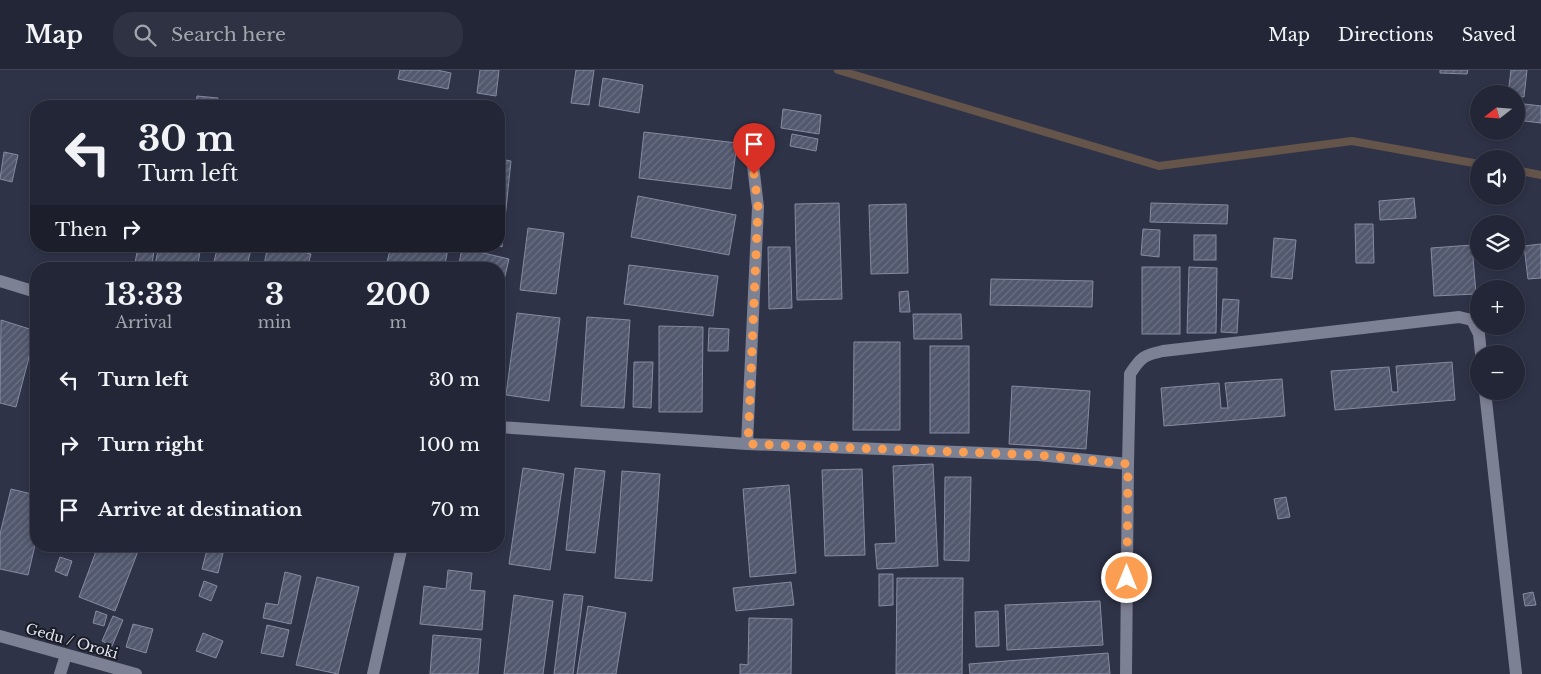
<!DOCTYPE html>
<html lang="en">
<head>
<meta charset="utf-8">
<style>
	:root { --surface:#232636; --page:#2f3242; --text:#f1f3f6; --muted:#a3a5ad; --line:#404351 }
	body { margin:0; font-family:"Libre Baskerville",serif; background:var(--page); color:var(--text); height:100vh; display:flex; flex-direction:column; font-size:19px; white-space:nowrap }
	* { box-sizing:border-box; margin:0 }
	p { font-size:16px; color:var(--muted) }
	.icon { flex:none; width:28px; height:28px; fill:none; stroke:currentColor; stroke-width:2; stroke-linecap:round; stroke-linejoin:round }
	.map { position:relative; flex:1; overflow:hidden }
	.side { position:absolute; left:30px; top:192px; width:475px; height:290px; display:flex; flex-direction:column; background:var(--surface); border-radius:20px; box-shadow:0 2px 8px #0003,0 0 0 1px var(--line) }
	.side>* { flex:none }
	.top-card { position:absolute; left:30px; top:30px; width:475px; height:152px; border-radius:20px; box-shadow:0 2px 8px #0003,0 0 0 1px var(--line); background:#232636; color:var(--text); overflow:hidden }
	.needle { width:32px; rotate:253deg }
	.buttons { position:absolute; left:1470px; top:15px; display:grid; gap:10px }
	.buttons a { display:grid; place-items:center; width:55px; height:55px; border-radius:50%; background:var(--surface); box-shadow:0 2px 8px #0003,0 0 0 1px var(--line); font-size:25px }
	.pin { position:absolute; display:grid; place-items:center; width:42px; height:42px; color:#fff; margin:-51px -21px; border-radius:50% 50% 50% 0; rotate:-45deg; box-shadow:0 0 5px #0007 }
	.pin .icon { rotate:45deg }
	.me { position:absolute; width:55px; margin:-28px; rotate:0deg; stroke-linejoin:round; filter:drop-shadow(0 0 4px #0008) }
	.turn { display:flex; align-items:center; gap:18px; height:105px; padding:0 25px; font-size:22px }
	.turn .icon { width:65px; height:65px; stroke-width:2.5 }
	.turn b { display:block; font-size:35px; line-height:42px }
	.then { display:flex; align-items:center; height:48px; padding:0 25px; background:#0003; gap:10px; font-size:19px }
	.eta { display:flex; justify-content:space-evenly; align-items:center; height:85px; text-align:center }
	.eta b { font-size:30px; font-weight:700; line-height:35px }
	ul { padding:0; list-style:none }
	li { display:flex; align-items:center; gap:15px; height:65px; padding:0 25px }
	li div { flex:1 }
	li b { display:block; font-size:19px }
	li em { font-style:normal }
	header { display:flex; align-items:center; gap:30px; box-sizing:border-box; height:70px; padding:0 25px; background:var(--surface); border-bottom:1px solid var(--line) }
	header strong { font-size:24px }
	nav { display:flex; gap:28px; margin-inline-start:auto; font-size:18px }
	.search { width:350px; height:45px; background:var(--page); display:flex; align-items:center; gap:12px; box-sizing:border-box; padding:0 18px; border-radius:20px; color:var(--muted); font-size:19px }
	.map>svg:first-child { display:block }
</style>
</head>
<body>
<header>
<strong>Map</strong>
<div class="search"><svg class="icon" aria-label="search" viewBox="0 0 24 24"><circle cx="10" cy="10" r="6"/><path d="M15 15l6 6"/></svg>Search here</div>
<nav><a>Map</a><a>Directions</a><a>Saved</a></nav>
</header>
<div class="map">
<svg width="1541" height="604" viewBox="0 0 1541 604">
	<defs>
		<pattern id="building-hatch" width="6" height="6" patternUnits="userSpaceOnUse" patternTransform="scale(1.25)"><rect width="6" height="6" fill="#52586e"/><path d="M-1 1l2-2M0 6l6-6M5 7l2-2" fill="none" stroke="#6b7083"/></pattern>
	</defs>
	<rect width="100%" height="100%" fill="#2f3348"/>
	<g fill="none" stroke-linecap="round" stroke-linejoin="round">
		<g stroke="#65544a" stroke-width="8">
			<polyline points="838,0 1159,96 1352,71 1479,94"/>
			<polyline points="1516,100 1541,105"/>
		</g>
	</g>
	<g fill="url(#building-hatch)" stroke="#858ba3">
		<polygon points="400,0 437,0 451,3 448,19 398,9"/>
		<polygon points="480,0 499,0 496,26 477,23"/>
		<polygon points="576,0 594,0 589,35 571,33"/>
		<polygon points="1440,0 1468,0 1467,4 1440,3"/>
		<polygon points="1511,0 1527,0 1524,27 1516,26 1516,24 1508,24"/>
		<polygon points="603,8 643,15 639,43 599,36"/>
		<polygon points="197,26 218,28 217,36 196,36"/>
		<polygon points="1516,33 1541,36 1541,53 1516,50"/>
		<polygon points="783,39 821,45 819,64 781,58"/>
		<polygon points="644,62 737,73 731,119 639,108"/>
		<polygon points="792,64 818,69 816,81 790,76"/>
		<polygon points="4,82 18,85 12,112 0,109"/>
		<polygon points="499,89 511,91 502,177 499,176"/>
		<polygon points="638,126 736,145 729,185 631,167"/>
		<polygon points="1414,128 1416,148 1380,150 1379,131"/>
		<polygon points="839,133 842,229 797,230 795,134"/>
		<polygon points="1151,133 1228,135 1227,154 1150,152"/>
		<polygon points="906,134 908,203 871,204 869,135"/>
		<polygon points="1355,154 1373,154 1374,193 1356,193"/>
		<polygon points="528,158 564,163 556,224 520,220"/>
		<polygon points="1143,159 1160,160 1159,187 1141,185"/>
		<rect x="1194" y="165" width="22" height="25"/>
		<polygon points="1274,168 1296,170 1292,209 1271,207"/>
		<polygon points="1541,174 1541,208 1528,209 1524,176"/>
		<polygon points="1472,175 1476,224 1434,226 1431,178"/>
		<polygon points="138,176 155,176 151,199 134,199"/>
		<polygon points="159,176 201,176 197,199 154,199"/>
		<polygon points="218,176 252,176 246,199 212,199"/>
		<polygon points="268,176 277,176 311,184 307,199 263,199"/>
		<polygon points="391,176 410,176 431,181 432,176 448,179 444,199 420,199 387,192"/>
		<polygon points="768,177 790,177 792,238 769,239"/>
		<polygon points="462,178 509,189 502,219 499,218 499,199 458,199"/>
		<polygon points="629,195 718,206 713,246 624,234"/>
		<rect x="1142" y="197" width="38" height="67"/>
		<polygon points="1189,197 1217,198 1216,263 1187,263"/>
		<polygon points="991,209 1093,211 1092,237 990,235"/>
		<polygon points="908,221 910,242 900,242 899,222"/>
		<polygon points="1223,229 1239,230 1237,263 1221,262"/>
		<polygon points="517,243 560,248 549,331 506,325"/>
		<polygon points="913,244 961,244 962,269 914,269"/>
		<polygon points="587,247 630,250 624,338 581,336"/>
		<polygon points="1,250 36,261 16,337 0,333"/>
		<polygon points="659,256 703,257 702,342 659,342"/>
		<polygon points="709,258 729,259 728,281 708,281"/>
		<polygon points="854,272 900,272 900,360 853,360"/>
		<rect x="930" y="276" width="39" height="87"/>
		<polygon points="634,292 653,292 651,338 633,337"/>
		<polygon points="1452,292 1455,330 1335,340 1331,301 1389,297 1392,322 1398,322 1396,296"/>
		<polygon points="1282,309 1285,346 1164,356 1161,318 1219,313 1221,338 1228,338 1225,313"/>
		<polygon points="1012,316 1090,321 1086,379 1009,374"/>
		<polygon points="933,394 938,496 877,499 875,474 896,473 893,396"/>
		<polygon points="523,398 564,404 550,500 509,494"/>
		<polygon points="575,398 605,401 595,483 566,480"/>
		<polygon points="862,399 865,485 825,486 822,400"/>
		<polygon points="622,401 660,404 652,511 615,508"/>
		<polygon points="945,407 971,407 969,491 944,490"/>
		<polygon points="789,415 796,503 750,507 743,419"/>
		<polygon points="11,419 36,425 36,471 28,505 0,499 0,464"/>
		<polygon points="1286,427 1290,447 1278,449 1274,429"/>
		<polygon points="98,476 116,476 124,480 125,476 140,476 115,541 79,527"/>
		<polygon points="208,476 224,479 218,503 202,499"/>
		<polygon points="449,476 485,476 485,482"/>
		<polygon points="60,487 72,491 67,506 55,501"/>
		<polygon points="448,500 472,503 470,520 485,521 482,560 420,554 424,516 446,519"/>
		<polygon points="285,502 301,506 291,554 263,548 266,533 278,535"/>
		<polygon points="879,504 893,504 893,535 879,536"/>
		<polygon points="317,507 359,517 338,604 296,595"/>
		<polygon points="897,508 963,508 962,604 896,604"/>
		<polygon points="204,511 217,516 211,531 199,526"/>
		<polygon points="791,512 794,535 736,541 733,518"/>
		<polygon points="1533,522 1536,535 1525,536 1523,524"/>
		<polygon points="564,524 583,526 573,604 554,604"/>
		<polygon points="514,525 553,531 543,604 504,604"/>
		<polygon points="1100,531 1103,575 1007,580 1005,535"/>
		<polygon points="588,536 626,543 616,604 577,604"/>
		<polygon points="96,541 107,545 104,556 93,553"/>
		<polygon points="998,541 999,576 976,577 975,542"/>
		<polygon points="113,546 123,550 112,576 102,571"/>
		<polygon points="749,548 792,549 791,604 740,604 740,594 748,595"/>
		<polygon points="133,554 153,559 146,583 126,577"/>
		<polygon points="267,555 289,560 283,587 261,583"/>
		<polygon points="203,563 223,571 216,588 196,581"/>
		<polygon points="433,565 481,569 478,604 430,604"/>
		<polygon points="1108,583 1110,604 970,604 969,594"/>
	</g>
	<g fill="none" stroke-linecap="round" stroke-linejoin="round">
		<g stroke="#7d8194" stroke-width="12">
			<polyline points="0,211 36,222"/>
			<polyline points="1485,321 1516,604"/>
			<polyline points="499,357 747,374 1038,385 1128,394 1126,604"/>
			<polyline points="747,374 758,137 750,70"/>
			<path d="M1128 394 1130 304C1141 287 1144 285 1163 281L1459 247 1472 250 1479 264 1481 284"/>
			<polyline points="0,566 136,604"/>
			<polyline points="60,604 66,585"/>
			<polyline points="373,604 402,476"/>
		</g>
	</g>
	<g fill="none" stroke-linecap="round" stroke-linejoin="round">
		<polyline stroke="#fb9e51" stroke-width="9" stroke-dasharray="0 16.2" points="754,104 758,137 748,374 1038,385 1128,394 1127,508"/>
	</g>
	<g text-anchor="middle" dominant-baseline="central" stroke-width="4" stroke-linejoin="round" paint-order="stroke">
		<g font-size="14" fill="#e2e6f3" stroke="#1a1c25">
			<text transform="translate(72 571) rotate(16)">Gedu / Oroki</text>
		</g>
	</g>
</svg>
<div class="buttons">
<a><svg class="needle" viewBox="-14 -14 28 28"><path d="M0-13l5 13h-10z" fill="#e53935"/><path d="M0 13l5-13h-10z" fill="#a3a5ad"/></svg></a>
<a><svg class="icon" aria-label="sound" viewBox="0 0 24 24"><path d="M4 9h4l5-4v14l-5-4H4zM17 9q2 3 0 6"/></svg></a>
<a><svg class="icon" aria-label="layers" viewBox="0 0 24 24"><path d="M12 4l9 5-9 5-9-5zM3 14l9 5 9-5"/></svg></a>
<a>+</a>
<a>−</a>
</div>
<div class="pin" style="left:754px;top:104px;background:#d93025"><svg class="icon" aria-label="arrive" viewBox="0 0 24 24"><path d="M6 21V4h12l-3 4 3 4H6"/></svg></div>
<svg class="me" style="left:1127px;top:508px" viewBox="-20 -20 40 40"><circle r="17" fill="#fb9e51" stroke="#fff" stroke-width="3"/><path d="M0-11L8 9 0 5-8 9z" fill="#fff"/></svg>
<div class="top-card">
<div class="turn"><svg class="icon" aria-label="left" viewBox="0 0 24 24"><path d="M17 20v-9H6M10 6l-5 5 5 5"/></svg><div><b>30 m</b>Turn left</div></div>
<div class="then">Then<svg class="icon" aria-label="right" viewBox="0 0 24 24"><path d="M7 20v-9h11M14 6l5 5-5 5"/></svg></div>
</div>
<section class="side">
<div class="eta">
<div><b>13:33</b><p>Arrival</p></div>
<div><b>3</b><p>min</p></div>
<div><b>200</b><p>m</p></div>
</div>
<ul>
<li><svg class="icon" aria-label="left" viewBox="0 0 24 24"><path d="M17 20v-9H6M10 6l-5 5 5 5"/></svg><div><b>Turn left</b></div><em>30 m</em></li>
<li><svg class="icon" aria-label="right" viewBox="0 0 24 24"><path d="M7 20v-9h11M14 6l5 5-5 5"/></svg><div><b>Turn right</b></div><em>100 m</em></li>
<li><svg class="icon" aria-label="arrive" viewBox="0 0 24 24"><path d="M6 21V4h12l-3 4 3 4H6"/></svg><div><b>Arrive at destination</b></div><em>70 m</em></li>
</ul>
</section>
</div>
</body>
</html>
